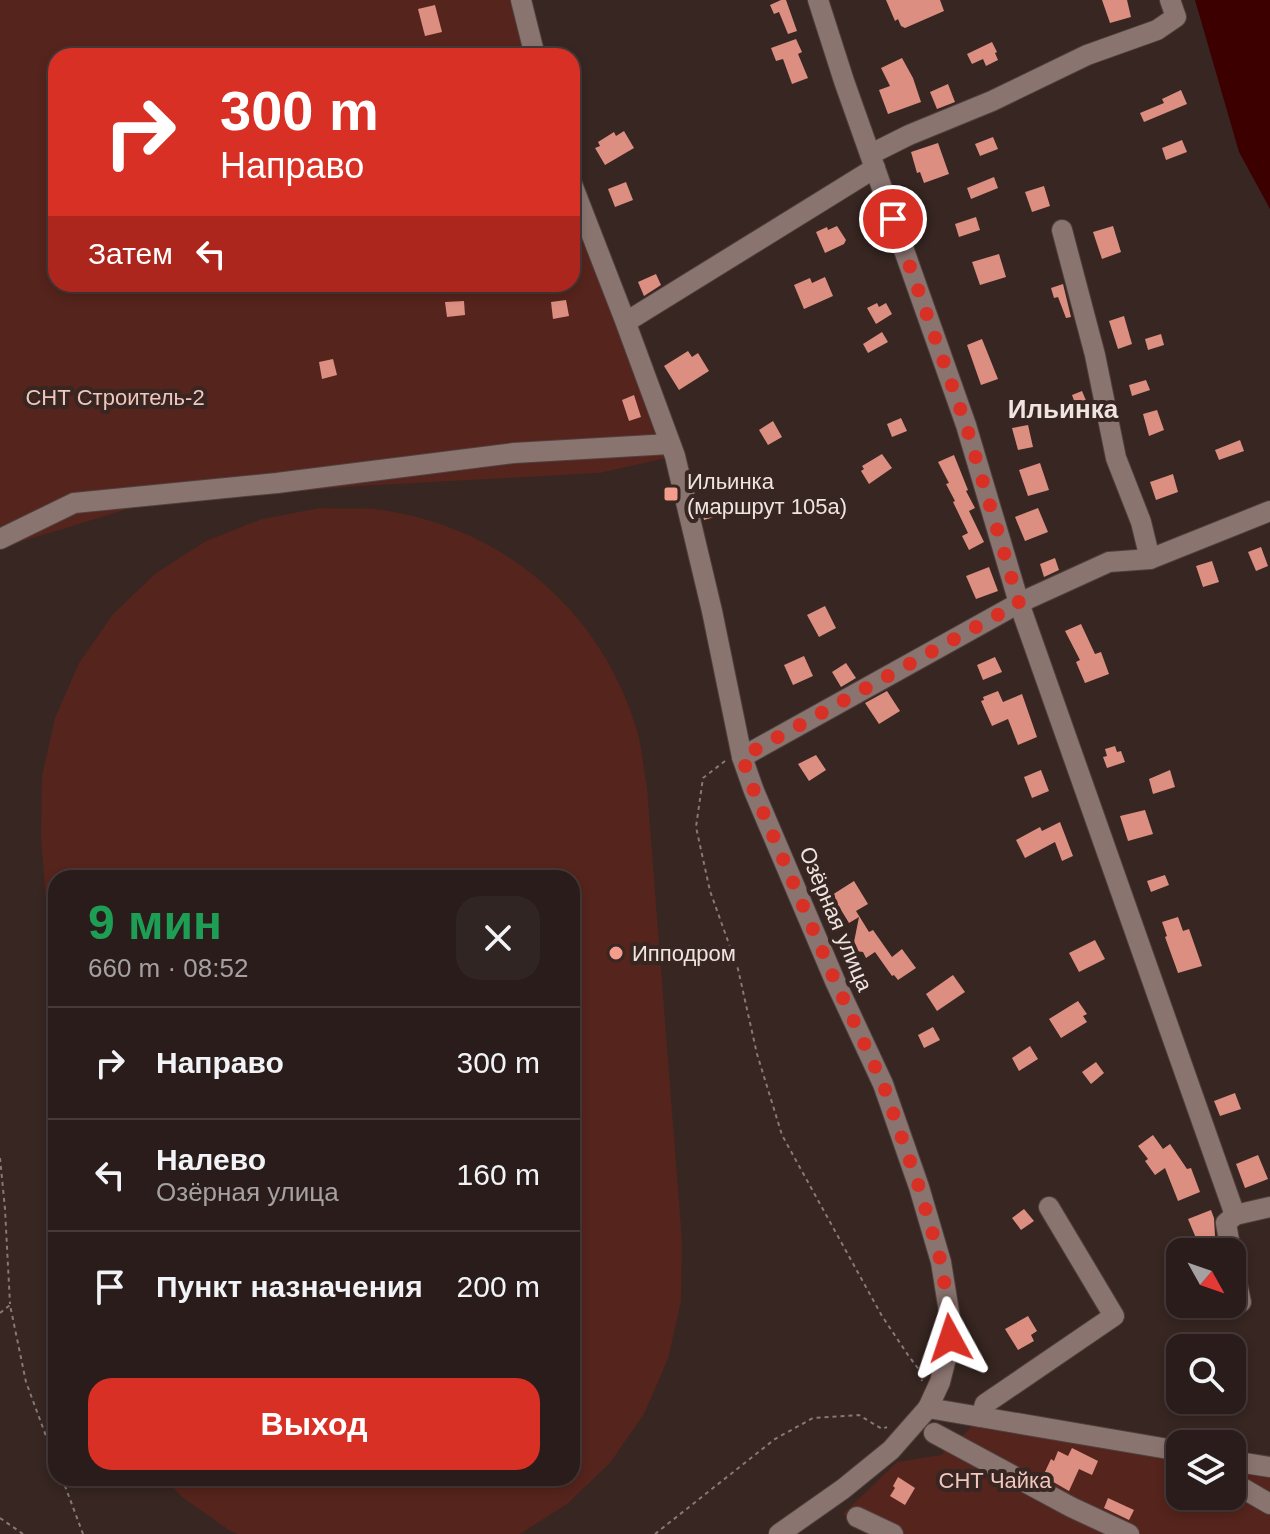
<!DOCTYPE html>
<html lang="ru">
<head>
<meta charset="utf-8">
<style>
	:root { --surface:#291c1a; --page:#312523; --text:#f1f3f6; --muted:#a5a1a2; --line:#453a39; --accent:#d93025 }
	body { margin:0; font-family:Helvetica,sans-serif; background:var(--page); color:var(--text); height:100vh; display:flex; flex-direction:column; font-size:30px; white-space:nowrap }
	* { box-sizing:border-box; margin:0 }
	p { font-size:26px; color:var(--muted) }
	.icon { flex:none; width:44px; height:44px; fill:none; stroke:currentColor; stroke-width:2; stroke-linecap:round; stroke-linejoin:round }
	.map { position:relative; flex:1; overflow:hidden }
	.drawer { position:absolute; left:48px; top:870px; width:532px; height:616px; display:flex; flex-direction:column; background:var(--surface); border-radius:24px; box-shadow:0 4px 12px #0003,0 0 0 2px var(--line) }
	.drawer>* { flex:none }
	.hud { position:absolute; left:48px; top:48px; width:532px; height:244px; border-radius:24px; box-shadow:0 4px 12px #0003,0 0 0 2px var(--line); background:#d93025; color:#fff; overflow:hidden }
	.needle { width:52px; rotate:130deg }
	.buttons { position:absolute; left:1166px; top:1238px; display:grid; gap:16px }
	.buttons a { display:grid; place-items:center; width:80px; height:80px; border-radius:16px; background:var(--surface); box-shadow:0 4px 12px #0003,0 0 0 2px var(--line); font-size:40px }
	.pin { position:absolute; display:grid; place-items:center; width:68px; height:68px; color:#fff; margin:-34px; border:4px solid #fff; border-radius:50%; box-shadow:0 2px 8px #0007 }
	.me { position:absolute; width:88px; margin:-44px; rotate:355deg; stroke-linejoin:round; filter:drop-shadow(0 0 6px #0008) }
	.turn { display:flex; align-items:center; gap:28px; height:168px; padding:0 40px; font-size:36px }
	.turn .icon { width:104px; height:104px; stroke-width:2.5 }
	.turn b { display:block; font-size:56px; line-height:68px }
	.then { display:flex; align-items:center; height:76px; padding:0 40px; background:#0003; gap:16px; font-size:30px }
	.round { display:grid; place-items:center; flex:none; width:84px; height:84px; border-radius:24px; background:var(--page) }
	.summary { display:flex; align-items:center; justify-content:space-between; height:136px; padding:0 40px }
	h1 { font-size:48px; font-weight:700; line-height:60px; color:#1e9e55 }
	.cta { display:flex; gap:16px; margin-top:auto; padding:16px 40px }
	.cta a { flex:1; height:92px; border-radius:24px; background:var(--accent); color:#fff; font-size:32px; font-weight:700; line-height:92px; text-align:center }
	ul { padding:0; list-style:none }
	li { display:flex; align-items:center; gap:24px; height:112px; padding:0 40px; border-top:2px solid var(--line) }
	li div { flex:1 }
	li b { display:block; font-size:30px }
	li em { font-style:normal }
	.map>svg:first-child { display:block }
</style>
</head>
<body>
<div class="map">
<svg width="1270" height="1534" viewBox="0 0 1270 1534">
	<rect width="100%" height="100%" fill="#372622"/>
	<g fill="#55241c">
		<polygon points="0,0 517,0 532,56 56,56 56,284 572,284 572,189 675,456 600,473 359,486 138,506 0,548"/>
		<path d="M320 508C340 509 362 507 381 510 503 527 600 610 636 727 642 746 643 768 647 787L682 1241 681 1301 668 1359 644 1414 610 1463 567 1504 520 1534H238L230 1531 182 1497 164 1478H572V878H56V1027L41 836 42 776 55 718 79 663 113 614 156 573 206 541 262 519Z"/>
		<polygon points="977,1422 1180,1448 1180,1496 1232,1496 1232,1455 1270,1460 1270,1534 865,1534 843,1514 897,1462 941,1455"/>
	</g>
	<polygon fill="#3d0000" points="1195,0 1270,0 1270,209 1239,152"/>
	<g fill="#dc8f81">
		<polygon points="781,0 786,0 797,31 788,34 779,12 774,14 770,5"/>
		<polygon points="886,0 940,0 944,11 905,28 901,26 898,19 895,21"/>
		<polygon points="1102,0 1127,0 1131,17 1110,23"/>
		<polygon points="435,5 442,32 425,36 418,9"/>
		<polygon points="796,39 802,52 798,54 808,78 792,84 783,59 776,61 771,48"/>
		<polygon points="992,42 997,52 995,53 998,60 986,66 983,59 972,64 967,54"/>
		<polygon points="902,58 913,78 921,102 888,114 879,90 890,86 881,68"/>
		<polygon points="948,84 955,102 937,109 930,92"/>
		<polygon points="1181,90 1187,104 1144,122 1140,113 1164,103 1162,99"/>
		<polygon points="624,131 634,148 605,165 595,148 600,146 598,142 614,132 616,136"/>
		<polygon points="993,137 998,149 980,156 975,144"/>
		<polygon points="1182,140 1187,152 1166,160 1162,148"/>
		<polygon points="938,143 949,174 924,183 920,172 917,173 911,152"/>
		<polygon points="994,177 998,188 971,199 967,188"/>
		<polygon points="626,182 633,200 615,207 608,189"/>
		<polygon points="1044,186 1050,206 1032,212 1025,192"/>
		<polygon points="976,217 980,230 959,237 955,224"/>
		<polygon points="837,226 846,240 844,244 825,253 816,232 827,227 828,230"/>
		<polygon points="1113,226 1121,252 1102,259 1093,232"/>
		<polygon points="999,254 1006,277 980,285 972,262"/>
		<polygon points="656,274 661,285 644,296 638,282"/>
		<polygon points="825,277 833,296 804,309 794,285 810,278 812,283"/>
		<polygon points="1063,284 1071,317 1066,318 1058,297 1054,298 1051,288"/>
		<polygon points="566,300 569,316 553,319 551,302"/>
		<polygon points="464,301 465,315 447,317 445,302"/>
		<polygon points="877,303 879,307 886,303 892,314 876,324 867,308"/>
		<polygon points="1124,316 1132,344 1118,349 1109,321"/>
		<polygon points="882,332 888,342 868,353 863,344"/>
		<polygon points="1161,334 1164,345 1148,350 1145,339"/>
		<polygon points="982,339 998,379 981,385 967,345"/>
		<polygon points="688,351 692,357 698,353 709,371 679,390 664,366"/>
		<polygon points="333,359 337,375 322,379 319,362"/>
		<polygon points="1146,380 1150,390 1132,396 1129,385"/>
		<polygon points="1082,391 1090,410 1079,414 1072,395"/>
		<polygon points="634,395 641,417 629,421 622,400"/>
		<polygon points="1157,410 1164,430 1149,436 1143,414"/>
		<polygon points="901,418 907,431 892,437 887,424"/>
		<polygon points="773,421 782,437 768,445 759,430"/>
		<polygon points="1028,425 1033,447 1018,450 1012,428"/>
		<polygon points="1240,440 1244,451 1219,460 1215,450"/>
		<polygon points="882,454 892,468 869,484 861,471 864,469 862,466"/>
		<polygon points="954,455 968,490 966,491 975,508 969,511 984,542 969,550 962,536 968,533 953,502 955,501 946,484 949,483 938,462"/>
		<polygon points="1040,463 1049,490 1028,496 1019,470"/>
		<polygon points="1173,474 1178,492 1156,500 1150,482"/>
		<polygon points="714,499 718,516 704,520 700,502"/>
		<polygon points="1038,508 1048,532 1025,541 1015,517"/>
		<polygon points="1261,547 1268,566 1256,571 1248,552"/>
		<polygon points="1055,558 1059,570 1044,577 1040,564"/>
		<polygon points="1212,561 1219,582 1203,587 1196,566"/>
		<polygon points="989,567 998,591 976,599 966,576"/>
		<polygon points="825,606 836,628 819,637 807,615"/>
		<polygon points="1081,624 1095,654 1101,652 1109,674 1085,683 1076,662 1080,660 1065,631"/>
		<polygon points="804,656 813,676 793,685 784,665"/>
		<polygon points="995,657 1002,672 983,680 977,665"/>
		<polygon points="846,663 856,678 841,687 832,672"/>
		<polygon points="887,691 900,711 879,724 865,703"/>
		<polygon points="998,691 1003,702 1022,694 1037,737 1018,745 1008,719 992,726 981,701 984,700 983,697"/>
		<polygon points="1115,746 1117,752 1121,751 1125,762 1107,768 1103,757 1107,756 1105,749"/>
		<polygon points="816,755 826,770 809,781 798,764"/>
		<polygon points="1041,770 1049,791 1032,798 1024,777"/>
		<polygon points="1170,770 1175,787 1153,794 1149,779"/>
		<polygon points="1145,810 1153,834 1128,841 1120,816"/>
		<polygon points="1060,822 1073,856 1062,861 1055,842 1025,858 1016,840 1040,827 1042,831"/>
		<polygon points="1165,875 1169,885 1151,892 1147,881"/>
		<polygon points="854,881 868,904 856,911 869,932 873,930 892,957 902,949 916,968 898,980 894,975 892,976 875,952 866,958 863,952 856,951 853,947 859,917 849,923 832,895"/>
		<polygon points="1178,917 1183,931 1189,929 1202,966 1178,973 1165,937 1167,936 1162,922"/>
		<polygon points="1095,940 1105,959 1079,972 1069,953"/>
		<polygon points="953,975 965,992 937,1011 926,994"/>
		<polygon points="1078,1001 1087,1014 1083,1016 1087,1022 1061,1038 1049,1019"/>
		<polygon points="933,1027 940,1040 924,1048 918,1035"/>
		<polygon points="1030,1046 1038,1059 1019,1071 1012,1058"/>
		<polygon points="1096,1062 1104,1073 1091,1084 1082,1072"/>
		<polygon points="1235,1093 1241,1109 1220,1116 1214,1101"/>
		<polygon points="1153,1135 1163,1149 1170,1144 1187,1169 1191,1168 1200,1192 1178,1201 1165,1168 1155,1175 1145,1161 1148,1159 1138,1146"/>
		<polygon points="1258,1155 1268,1179 1245,1188 1236,1164"/>
		<polygon points="1024,1209 1034,1221 1021,1230 1012,1218"/>
		<polygon points="1211,1210 1214,1218 1215,1236 1198,1243 1188,1219"/>
		<polygon points="1028,1316 1037,1331 1031,1335 1034,1341 1018,1350 1005,1329"/>
		<polygon points="1072,1448 1098,1461 1092,1475 1079,1469 1069,1491 1043,1476 1051,1459 1054,1461 1058,1451 1068,1456"/>
		<polygon points="898,1477 915,1488 905,1505 890,1496 895,1488 893,1486"/>
		<polygon points="1190,1496 1207,1496 1203,1510 1187,1506"/>
		<polygon points="1108,1498 1134,1510 1129,1520 1104,1508"/>
	</g>
	<g fill="none" stroke-linecap="round" stroke-linejoin="round">
		<defs>
			<g id="minor">
				<polyline points="521,0 535,56"/>
				<polyline points="818,0 844,81 966,425 1019,603 1235,1215"/>
				<polyline points="871,154 909,135 992,101 1087,55 1157,30 1176,17 1170,0"/>
				<polyline points="572,184 624,318 675,456 712,611 742,757 754,791 835,981 883,1084 919,1187 941,1262 950,1318 950,1338 947,1354 940,1382 928,1408 891,1450 843,1489 779,1534"/>
				<polyline points="626,322 875,168"/>
				<polyline points="0,539 74,503 277,483 514,453 670,444"/>
				<polyline points="1150,559 1270,511"/>
				<polyline points="742,757 1019,603 1109,562 1150,559 1141,522 1116,458 1095,355 1062,230"/>
				<polyline points="1231,1252 1226,1223 1235,1215 1270,1207"/>
				<polyline points="1232,1260 1241,1302"/>
				<polyline points="928,1408 1180,1451"/>
				<polyline points="981,1417 985,1404 1114,1316 1049,1207"/>
				<polyline points="934,1433 1071,1507 1129,1534"/>
				<polyline points="1232,1461 1270,1467"/>
				<polyline points="1232,1482 1270,1504"/>
				<polyline points="857,1517 893,1534"/>
			</g>
		</defs>
		<use href="#minor" stroke="#50413f" stroke-width="22"/>
		<g stroke="#877975" stroke-width="2" stroke-dasharray="4 4" stroke-linecap="butt">
			<polyline points="725,761 703,778 696,827 710,891 738,969 757,1054 782,1135 882,1316 908,1355 920,1371 922,1381"/>
			<polyline points="0,1158 5,1209 10,1304"/>
			<polyline points="0,1313 10,1305 26,1382 56,1463"/>
			<polyline points="62,1478 83,1534"/>
			<polyline points="0,1518 23,1534"/>
			<polyline points="655,1534 775,1439 813,1418 859,1415 882,1429 887,1427"/>
		</g>
		<use href="#minor" stroke="#8a7470" stroke-width="20"/>
	</g>
	<g fill="none" stroke-linecap="round" stroke-linejoin="round">
		<polyline stroke="#d93025" stroke-width="14" stroke-dasharray="0 25.2" points="893,219 966,425 1019,603 742,757 754,791 835,981 883,1084 919,1187 941,1262 950,1318 950,1338"/>
	</g>
	<g fill="#f49d8d" stroke="#372622" stroke-width="3">
		<rect x="663" y="486" width="16" height="16" rx="4"/>
		<circle cx="616" cy="953" r="8"/>
	</g>
	<g text-anchor="middle" dominant-baseline="central" stroke-width="8" stroke-linejoin="round" paint-order="stroke">
		<g font-size="22" fill="#f1c6bd" stroke="#372622">
			<text x="115" y="397">СНТ Строитель-2</text>
			<text x="995" y="1480">СНТ Чайка</text>
		</g>
		<g font-size="22" fill="#f0e4e1" stroke="#372622" text-anchor="start">
			<text x="687" y="481">Ильинка<tspan x="687" dy="25">(маршрут 105а)</tspan></text>
			<text x="632" y="953">Ипподром</text>
		</g>
		<g font-size="22" fill="#f0e4e1" stroke="#372622">
			<text transform="translate(836 919) rotate(67)">Озёрная улица</text>
		</g>
		<g font-size="26" font-weight="bold" fill="#f0e4e1" stroke="#372622">
			<text x="1063" y="409">Ильинка</text>
		</g>
	</g>
</svg>
<div class="buttons">
<a><svg class="needle" viewBox="-14 -14 28 28"><path d="M0-13l5 13h-10z" fill="#e53935"/><path d="M0 13l5-13h-10z" fill="#a5a1a2"/></svg></a>
<a><svg class="icon" aria-label="search" viewBox="0 0 24 24"><circle cx="10" cy="10" r="6"/><path d="M15 15l6 6"/></svg></a>
<a><svg class="icon" aria-label="layers" viewBox="0 0 24 24"><path d="M12 4l9 5-9 5-9-5zM3 14l9 5 9-5"/></svg></a>
</div>
<div class="pin" style="left:893px;top:219px;background:#d93025"><svg class="icon" aria-label="arrive" viewBox="0 0 24 24"><path d="M6 21V4h12l-3 4 3 4H6"/></svg></div>
<svg class="me" style="left:950px;top:1338px" viewBox="-20 -20 40 40"><path d="M0-17L14 15 0 8-14 15z" fill="#d93025" stroke="#fff" stroke-width="4"/></svg>
<div class="hud">
<div class="turn"><svg class="icon" aria-label="right" viewBox="0 0 24 24"><path d="M7 20v-9h11M14 6l5 5-5 5"/></svg><div><b>300 m</b>Направо</div></div>
<div class="then">Затем<svg class="icon" aria-label="left" viewBox="0 0 24 24"><path d="M17 20v-9H6M10 6l-5 5 5 5"/></svg></div>
</div>
<section class="drawer">
<div class="summary"><div><h1>9 мин</h1><p>660 m · 08:52</p></div><a class="round"><svg class="icon" aria-label="close" viewBox="0 0 24 24"><path d="M6 6l12 12M18 6L6 18"/></svg></a></div>
<ul>
<li><svg class="icon" aria-label="right" viewBox="0 0 24 24"><path d="M7 20v-9h11M14 6l5 5-5 5"/></svg><div><b>Направо</b></div><em>300 m</em></li>
<li><svg class="icon" aria-label="left" viewBox="0 0 24 24"><path d="M17 20v-9H6M10 6l-5 5 5 5"/></svg><div><b>Налево</b><p>Озёрная улица</p></div><em>160 m</em></li>
<li><svg class="icon" aria-label="arrive" viewBox="0 0 24 24"><path d="M6 21V4h12l-3 4 3 4H6"/></svg><div><b>Пункт назначения</b></div><em>200 m</em></li>
</ul>
<div class="cta"><a>Выход</a></div>
</section>
</div>
</body>
</html>
